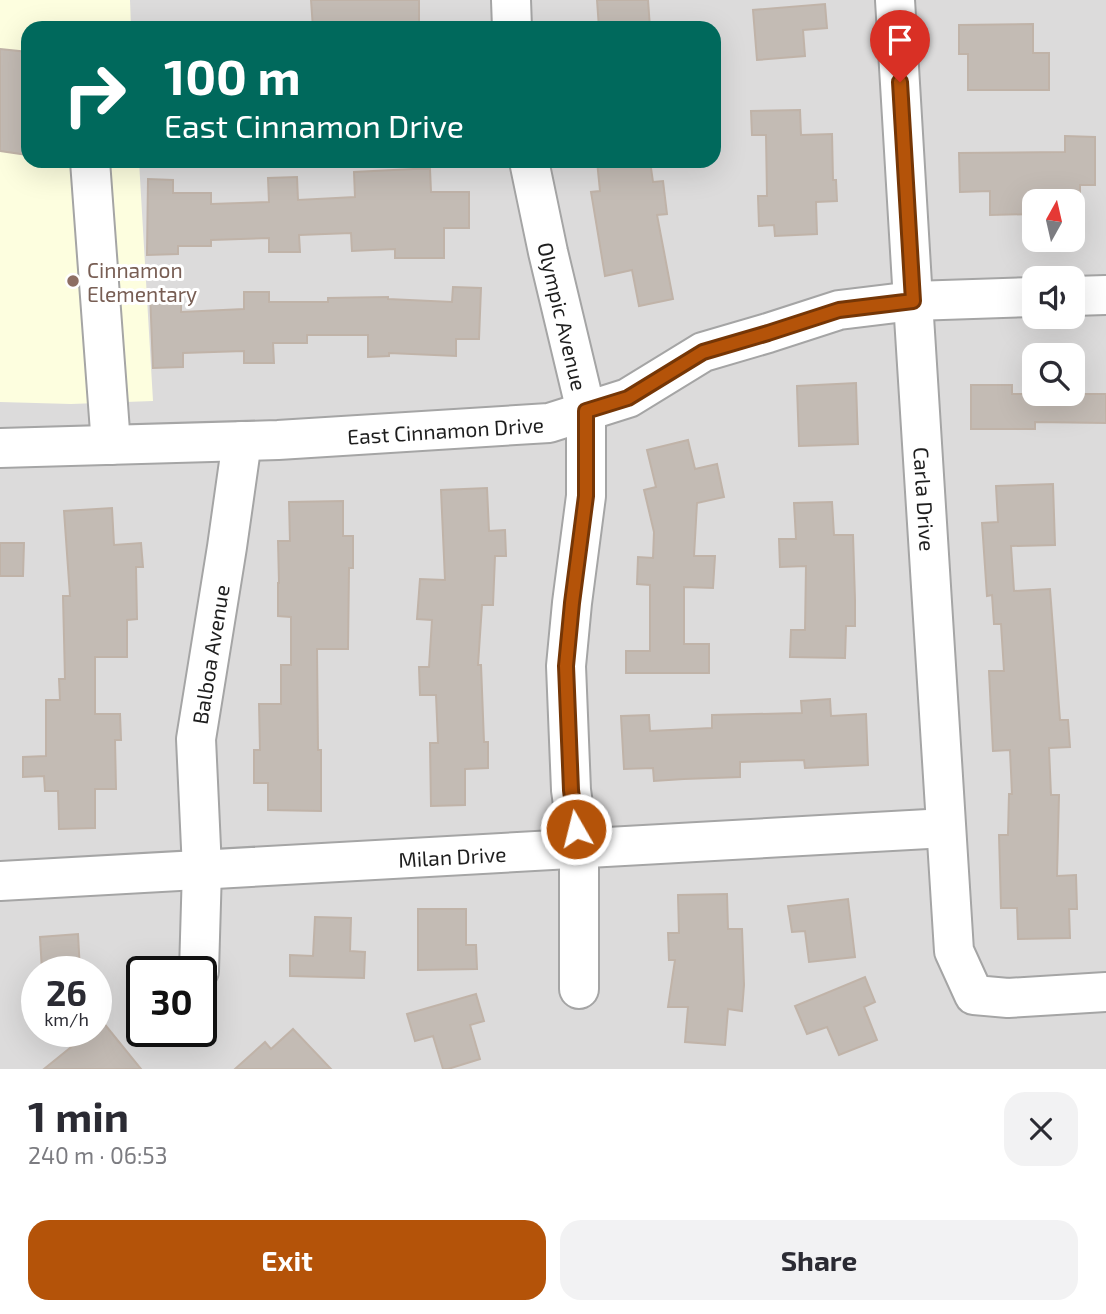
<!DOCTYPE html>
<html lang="en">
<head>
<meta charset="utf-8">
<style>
	:root { --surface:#fff; --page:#f2f2f3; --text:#2b2b33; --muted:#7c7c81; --accent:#b45309 }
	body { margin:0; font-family:"Exo 2",sans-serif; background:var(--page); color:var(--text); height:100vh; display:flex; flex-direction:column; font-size:26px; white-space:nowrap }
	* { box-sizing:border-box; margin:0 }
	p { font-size:23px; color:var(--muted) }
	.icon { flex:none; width:38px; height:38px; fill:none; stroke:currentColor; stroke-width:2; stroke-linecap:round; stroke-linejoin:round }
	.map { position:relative; height:1069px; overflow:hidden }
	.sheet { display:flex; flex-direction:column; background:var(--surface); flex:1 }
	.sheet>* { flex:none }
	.top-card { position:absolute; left:21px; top:21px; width:700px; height:147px; border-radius:21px; box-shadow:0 7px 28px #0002; background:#00695c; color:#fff; overflow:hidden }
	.needle { width:46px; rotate:8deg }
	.controls { position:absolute; left:1022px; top:189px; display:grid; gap:14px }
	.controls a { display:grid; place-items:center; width:63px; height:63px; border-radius:14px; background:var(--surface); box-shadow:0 7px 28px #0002; font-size:35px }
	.speed { position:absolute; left:21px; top:956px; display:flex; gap:14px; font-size:35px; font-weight:700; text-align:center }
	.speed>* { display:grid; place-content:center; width:91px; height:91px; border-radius:50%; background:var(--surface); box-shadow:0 7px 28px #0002; line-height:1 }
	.speed small { font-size:18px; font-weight:400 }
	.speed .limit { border:4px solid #111; border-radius:10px; background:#fff; color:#111 }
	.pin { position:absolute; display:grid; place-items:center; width:60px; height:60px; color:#fff; margin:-72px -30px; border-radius:50% 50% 50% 0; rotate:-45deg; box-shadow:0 0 7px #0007 }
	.pin .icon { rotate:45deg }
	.me { position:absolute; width:77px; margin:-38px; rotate:352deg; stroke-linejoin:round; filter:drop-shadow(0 0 5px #0008) }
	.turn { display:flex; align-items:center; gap:24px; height:147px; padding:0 28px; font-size:32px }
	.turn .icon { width:91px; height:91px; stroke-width:2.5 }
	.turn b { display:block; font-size:49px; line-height:60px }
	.round { display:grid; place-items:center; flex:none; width:74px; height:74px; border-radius:21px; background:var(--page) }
	.headline { display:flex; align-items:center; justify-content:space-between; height:119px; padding:0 28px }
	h1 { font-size:42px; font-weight:700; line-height:52px }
	.cta { display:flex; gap:14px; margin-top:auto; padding:14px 28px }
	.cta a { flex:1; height:80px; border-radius:21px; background:var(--accent); color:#fff; font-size:28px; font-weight:700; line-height:80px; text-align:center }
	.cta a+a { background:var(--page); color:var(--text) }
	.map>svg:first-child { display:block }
</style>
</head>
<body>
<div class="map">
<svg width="1106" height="1069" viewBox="0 0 1106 1069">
	<rect width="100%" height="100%" fill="#efebe5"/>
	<path fill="#dcdbdb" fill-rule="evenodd" d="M0 0H1106V1069H0ZM28 28H714V161H28ZM1034 201H1073V240H1034ZM1034 278H1073V317H1034ZM1034 355H1073V394H1034ZM37 971H96V1031H37ZM142 971H201V1031H142Z"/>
	<polygon fill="#fdfedf" points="0,0 130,0 131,28 28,28 28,161 139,161 153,401 71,404 0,402"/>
	<g fill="#c3bbb4" stroke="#c0b3a8" stroke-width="2">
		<polygon points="311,0 419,0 419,28 313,28"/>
		<polygon points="597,0 648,0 650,28 599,28"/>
		<polygon points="825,4 827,28 803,30 805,56 757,60 753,10"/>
		<polygon points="1033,24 1033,53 1049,53 1049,90 968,90 968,54 959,54 959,25"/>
		<polygon points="0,49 28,52 28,155 0,151"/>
		<polygon points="800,110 801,135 832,134 833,180 836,180 837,201 816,202 817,234 775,236 774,225 759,226 758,196 767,196 766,135 752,135 751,111"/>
		<polygon points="1065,136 1095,137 1095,185 1080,185 1080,198 1063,198 1063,201 1034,201 1034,214 990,215 990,191 960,192 959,153 1065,152"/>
		<polygon points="597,161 650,161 653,182 663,181 667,214 657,215 673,299 639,306 632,270 605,276 591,192 600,191"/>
		<polygon points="413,169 430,169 431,192 469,192 469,228 444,228 444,258 395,258 395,249 352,251 351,233 299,235 300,252 269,252 269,238 211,240 211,246 178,246 178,254 147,255 148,179 173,180 173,193 211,193 211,204 269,202 268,178 297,177 298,200 355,197 354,172"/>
		<polygon points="453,287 481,288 479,339 456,339 456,356 389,353 389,356 368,357 368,335 307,335 307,343 273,343 274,363 244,363 244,351 183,353 183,367 153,368 150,292 181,292 181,312 244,309 244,292 269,292 269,302 328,302 328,298 388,297 388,299 452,302"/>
		<polygon points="856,383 858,444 799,446 797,386"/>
		<polygon points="971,385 1012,385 1012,394 1106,394 1106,423 1035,422 1035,429 971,429"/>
		<polygon points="688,440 695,469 717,464 724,497 697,503 694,556 715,556 713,588 684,587 684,644 709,644 709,673 626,673 626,651 650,651 650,585 637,584 638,557 653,558 654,532 644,490 656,487 647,450"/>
		<polygon points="1053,484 1055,545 1011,546 1014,591 1050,589 1060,720 1068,720 1070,747 1049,748 1051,795 1059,795 1057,876 1076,875 1077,909 1069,909 1070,938 1018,939 1017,908 1001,908 999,835 1008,835 1009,794 1012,794 1010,750 993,751 989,671 1004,671 1001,624 994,624 992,595 987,596 982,523 998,522 996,486"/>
		<polygon points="487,488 489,531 505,530 506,556 495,556 493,605 482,605 478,665 481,665 484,742 488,742 488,768 465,769 465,805 431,806 430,743 438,743 436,695 420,695 419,667 429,667 432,620 417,619 420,579 445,580 441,490"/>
		<polygon points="343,501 343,536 353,536 353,568 349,568 348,649 317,649 318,750 321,750 321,811 268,810 268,783 254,783 254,750 260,750 259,704 281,704 281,665 291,665 291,617 278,616 278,583 279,583 278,541 290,541 289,502"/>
		<polygon points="832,502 834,535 853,535 855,600 855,626 846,626 845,658 790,657 791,630 805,630 806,566 780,567 779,539 796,539 794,503"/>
		<polygon points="112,508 114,545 141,543 143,567 136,567 137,619 127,620 127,657 95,657 95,714 120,714 121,740 115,740 116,789 95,789 95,828 59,829 58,791 45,791 44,776 23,777 23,757 46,756 46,700 60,700 59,679 65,679 63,596 70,596 64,511"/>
		<polygon points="0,543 24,543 23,576 0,576"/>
		<polygon points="830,699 831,716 866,714 868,765 805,768 804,760 740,762 740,777 684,779 654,781 653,768 624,769 621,716 649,715 650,731 712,728 712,715 802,713 801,701"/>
		<polygon points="727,894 728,929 742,929 744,985 742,1011 728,1009 725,1045 685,1042 688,1007 668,1007 675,960 669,960 668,933 679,933 678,895"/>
		<polygon points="848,899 855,957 809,962 805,931 792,932 788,906"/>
		<polygon points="418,909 466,909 466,945 476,945 477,969 418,970"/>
		<polygon points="315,917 351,918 350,951 365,952 364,978 290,976 290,955 313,956"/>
		<polygon points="78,934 80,971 42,971 40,937"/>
		<polygon points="865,977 875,1002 864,1007 877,1040 839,1055 827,1027 807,1034 795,1006"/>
		<polygon points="476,994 484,1021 470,1025 480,1059 448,1069 443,1069 433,1036 415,1041 407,1014"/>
		<polygon points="102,1021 141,1069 44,1069 91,1031 96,1031 96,1026"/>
		<polygon points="293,1029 331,1069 235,1069 265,1042 271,1049"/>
	</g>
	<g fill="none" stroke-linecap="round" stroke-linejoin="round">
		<defs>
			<g id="minor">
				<polyline points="511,0 512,28"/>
				<path id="s1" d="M895 0 913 301 954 951 974 995 1008 998 1106 992"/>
				<polyline points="90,161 111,445"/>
				<path id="s2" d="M529 161 548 252 586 411V496L572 603 566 666 571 790 579 848V989"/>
				<polyline points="1073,296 1106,295"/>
				<path id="s3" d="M0 448 278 440 549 423 628 398 703 352 768 333 839 310 913 301 1034 297"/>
				<path id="s4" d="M0 881 946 828"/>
				<path id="s5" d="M199 971 202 869 196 739 227 547 242 441"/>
			</g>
		</defs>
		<use href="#minor" stroke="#a5a5a5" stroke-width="42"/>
		<use href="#minor" stroke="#fff" stroke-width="38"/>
	</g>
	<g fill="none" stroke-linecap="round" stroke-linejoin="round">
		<defs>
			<polyline id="route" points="576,829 571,790 566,666 572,603 586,496 586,411 628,398 703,352 768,333 839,310 913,301 900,82"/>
		</defs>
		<use href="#route" stroke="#753606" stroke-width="18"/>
		<use href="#route" stroke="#b45309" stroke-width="12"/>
	</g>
	<circle fill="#8d6e63" stroke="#fff" stroke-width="2.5" cx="73" cy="281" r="7"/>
	<g text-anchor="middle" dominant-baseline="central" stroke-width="6" stroke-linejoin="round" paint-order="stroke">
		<g font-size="21" fill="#785e54" stroke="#fff" text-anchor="start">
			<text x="87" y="269">Cinnamon<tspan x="87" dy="24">Elementary</tspan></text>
		</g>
		<g font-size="21" fill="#1e1e1e" stroke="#fff">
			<text stroke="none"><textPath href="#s2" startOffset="159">Olympic Avenue</textPath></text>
			<text stroke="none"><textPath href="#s3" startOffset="446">East Cinnamon Drive</textPath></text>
			<text stroke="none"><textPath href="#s1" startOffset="500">Carla Drive</textPath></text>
			<text stroke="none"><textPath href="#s5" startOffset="318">Balboa Avenue</textPath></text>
			<text stroke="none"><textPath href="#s4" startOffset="453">Milan Drive</textPath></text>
		</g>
	</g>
</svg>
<div class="controls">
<a><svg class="needle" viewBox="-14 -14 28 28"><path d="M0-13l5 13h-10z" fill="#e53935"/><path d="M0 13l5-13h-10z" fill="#7c7c81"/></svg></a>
<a><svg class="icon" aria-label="sound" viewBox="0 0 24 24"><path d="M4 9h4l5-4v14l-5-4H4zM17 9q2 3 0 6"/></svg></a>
<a><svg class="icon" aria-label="search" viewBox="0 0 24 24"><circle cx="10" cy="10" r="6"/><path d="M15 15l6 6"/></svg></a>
</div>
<div class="speed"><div>26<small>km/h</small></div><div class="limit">30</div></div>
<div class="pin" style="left:900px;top:82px;background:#d93025"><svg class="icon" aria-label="arrive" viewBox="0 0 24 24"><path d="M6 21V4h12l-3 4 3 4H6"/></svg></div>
<svg class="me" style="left:576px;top:829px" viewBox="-20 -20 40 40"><circle r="17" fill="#b45309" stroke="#fff" stroke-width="3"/><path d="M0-11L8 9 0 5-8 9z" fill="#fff"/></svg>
<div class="top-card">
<div class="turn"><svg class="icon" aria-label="right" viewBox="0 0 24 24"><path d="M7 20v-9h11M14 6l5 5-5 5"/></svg><div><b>100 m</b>East Cinnamon Drive</div></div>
</div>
</div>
<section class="sheet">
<div class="headline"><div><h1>1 min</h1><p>240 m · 06:53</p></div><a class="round"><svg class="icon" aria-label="close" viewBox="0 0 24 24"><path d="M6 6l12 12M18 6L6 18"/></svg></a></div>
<div class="cta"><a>Exit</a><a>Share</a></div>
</section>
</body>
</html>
